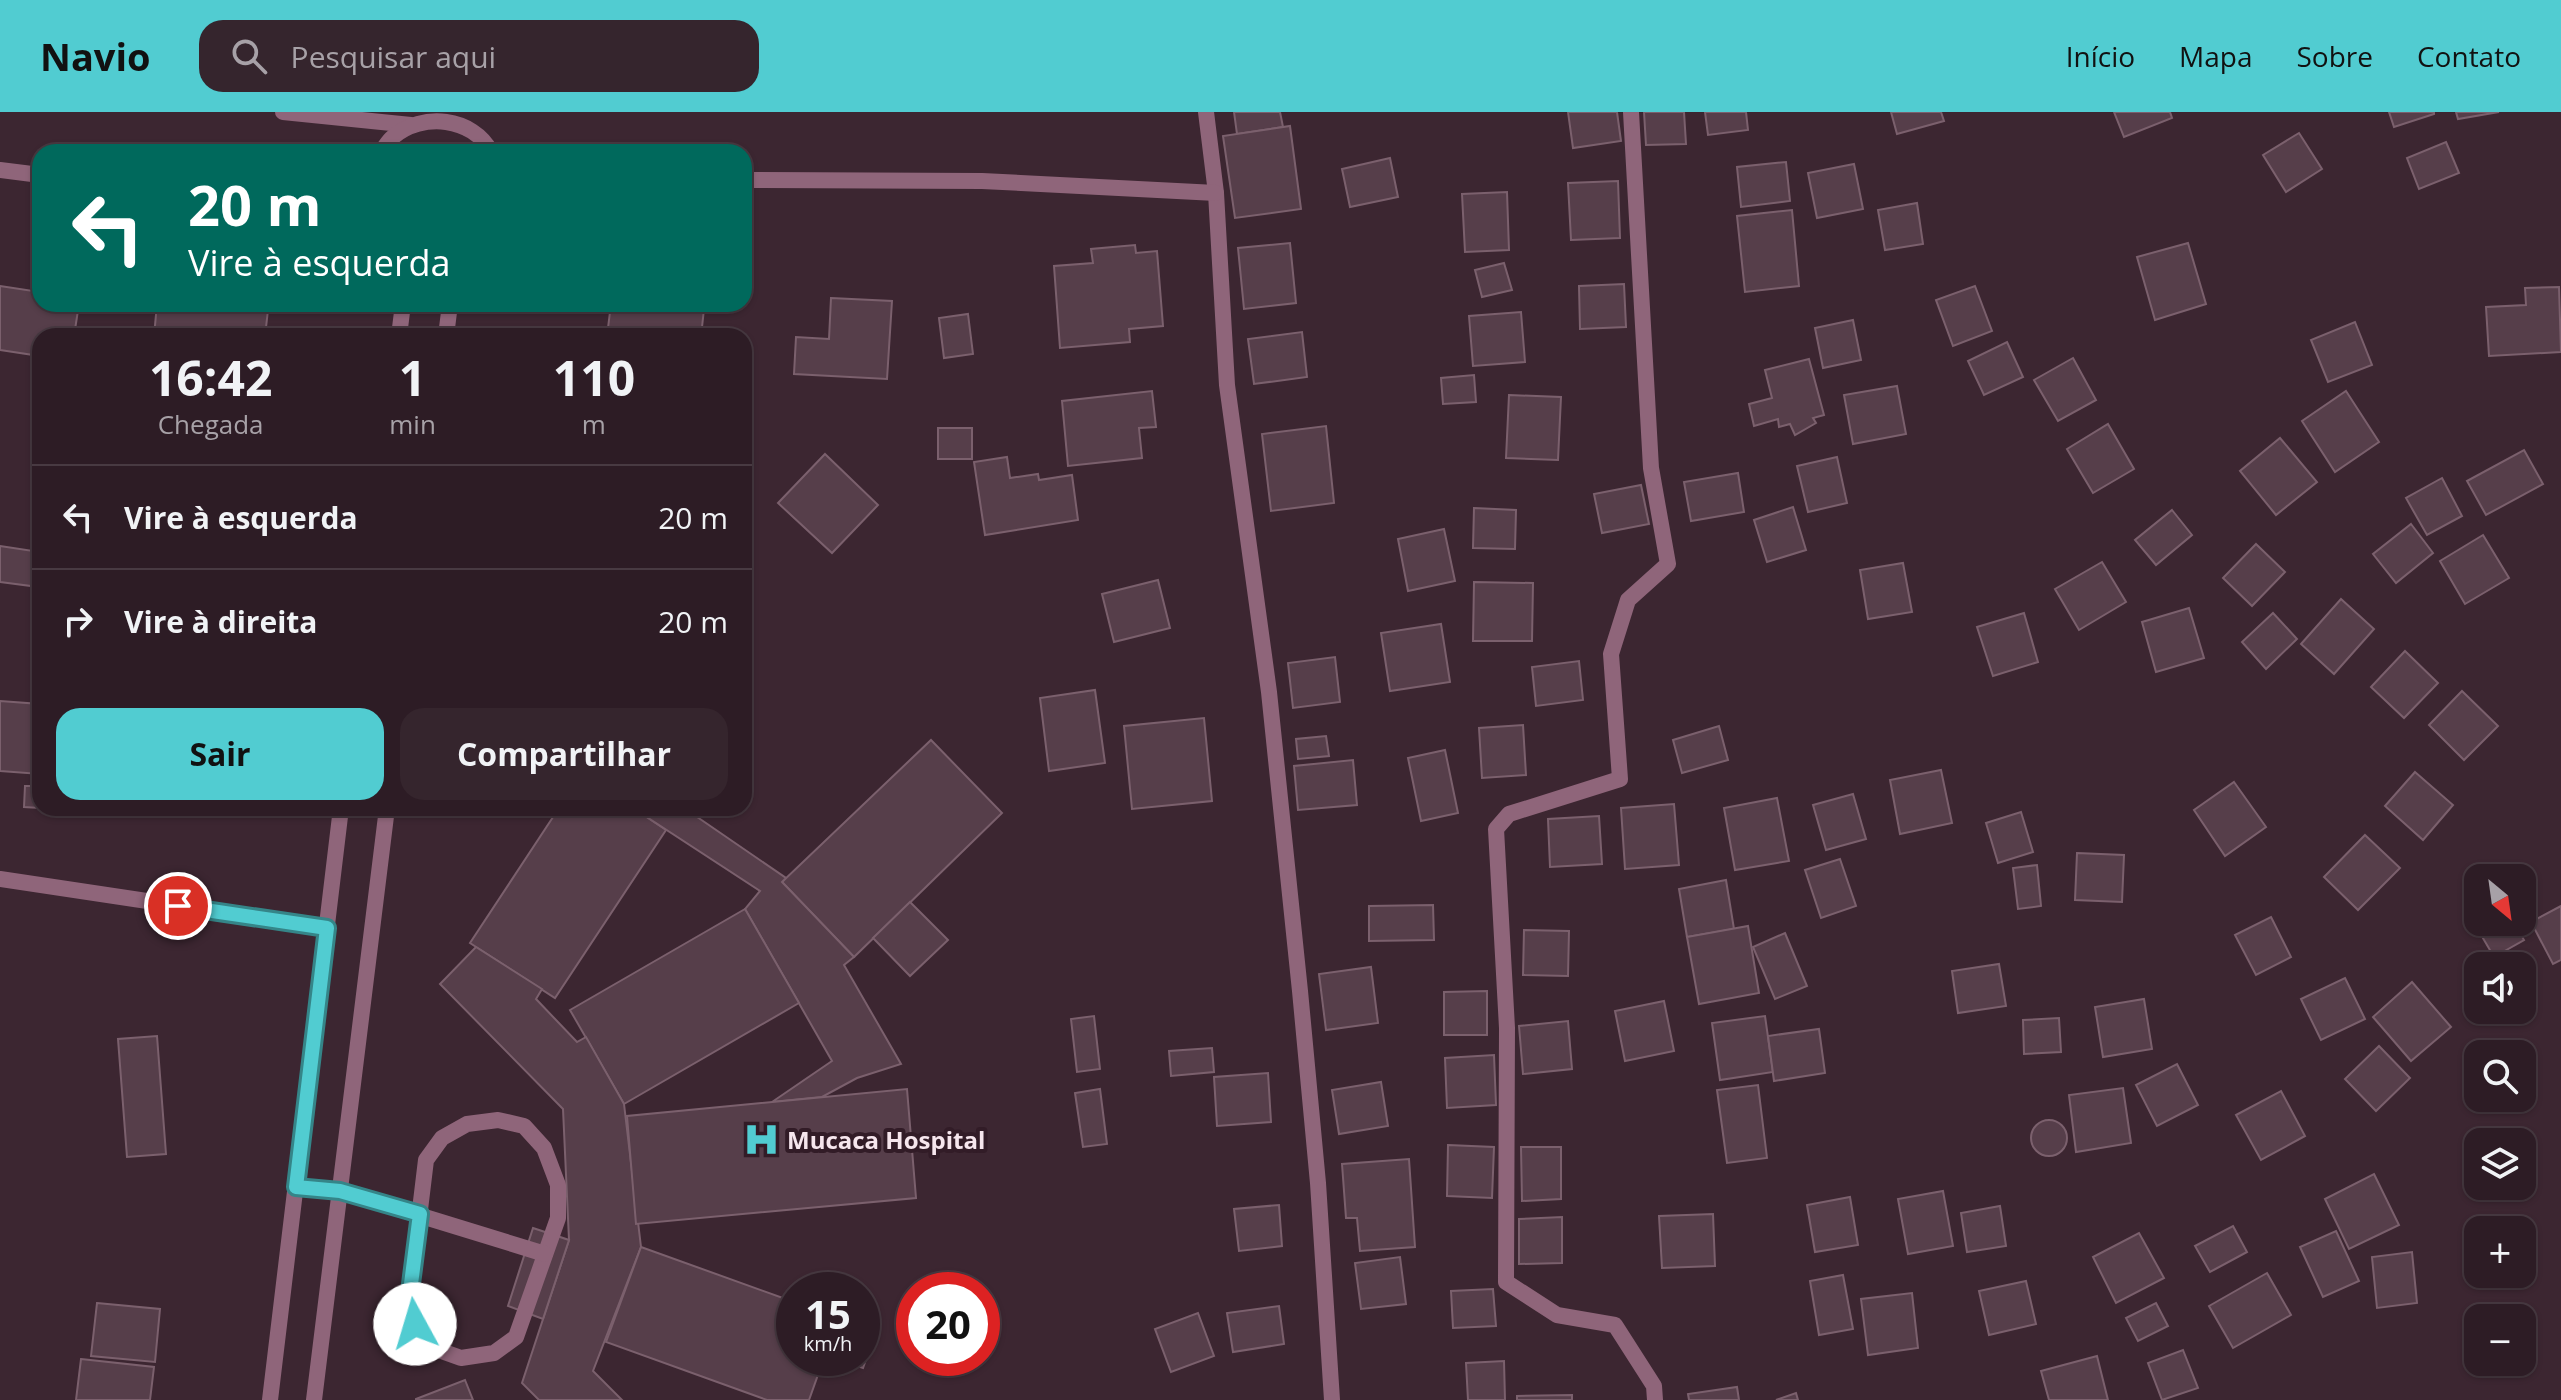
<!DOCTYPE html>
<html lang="pt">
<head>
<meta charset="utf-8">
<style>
	:root { --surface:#2d1c25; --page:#35252d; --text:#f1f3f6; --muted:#a7a1a7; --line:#483a42; --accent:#51ccd1 }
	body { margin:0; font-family:"Open Sans",sans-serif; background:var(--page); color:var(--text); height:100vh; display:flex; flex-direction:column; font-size:30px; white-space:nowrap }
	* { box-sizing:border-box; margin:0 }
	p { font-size:26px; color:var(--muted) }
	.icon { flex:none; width:44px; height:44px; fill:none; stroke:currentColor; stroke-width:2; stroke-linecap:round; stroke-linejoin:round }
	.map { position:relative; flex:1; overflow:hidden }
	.details { position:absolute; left:32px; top:216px; width:720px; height:488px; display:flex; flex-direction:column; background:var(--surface); border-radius:24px; box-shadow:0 2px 6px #0004,0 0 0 2px var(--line) }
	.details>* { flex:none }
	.top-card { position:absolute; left:32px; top:32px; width:720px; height:168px; border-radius:24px; box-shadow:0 2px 6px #0004,0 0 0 2px var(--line); background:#00695c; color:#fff; overflow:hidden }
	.needle { width:52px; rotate:151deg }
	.fabs { position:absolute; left:2464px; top:752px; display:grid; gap:16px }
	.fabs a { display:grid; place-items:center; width:72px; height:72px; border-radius:16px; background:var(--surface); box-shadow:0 2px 6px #0004,0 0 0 2px var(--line); font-size:40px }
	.speed { position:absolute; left:776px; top:1160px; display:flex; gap:16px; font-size:40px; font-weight:700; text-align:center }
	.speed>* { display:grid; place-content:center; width:104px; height:104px; border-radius:50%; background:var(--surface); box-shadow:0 2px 6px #0004,0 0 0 2px var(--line); line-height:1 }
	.speed small { font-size:20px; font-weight:400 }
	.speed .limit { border:12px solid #d22; background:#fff; color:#111 }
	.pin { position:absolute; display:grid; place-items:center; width:68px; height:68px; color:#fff; margin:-34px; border:4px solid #fff; border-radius:50%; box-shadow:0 2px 8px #0007 }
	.me { position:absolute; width:88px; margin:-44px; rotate:354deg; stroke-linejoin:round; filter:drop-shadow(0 0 6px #0008) }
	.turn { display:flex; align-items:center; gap:28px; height:168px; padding:0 24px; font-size:36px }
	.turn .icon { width:104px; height:104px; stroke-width:2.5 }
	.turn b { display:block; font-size:56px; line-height:68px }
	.eta { display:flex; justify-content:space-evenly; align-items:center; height:136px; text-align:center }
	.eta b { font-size:48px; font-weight:700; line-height:56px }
	.cta { display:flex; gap:16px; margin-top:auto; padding:16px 24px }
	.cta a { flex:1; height:92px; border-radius:24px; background:var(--accent); color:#111; font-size:32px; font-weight:700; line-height:92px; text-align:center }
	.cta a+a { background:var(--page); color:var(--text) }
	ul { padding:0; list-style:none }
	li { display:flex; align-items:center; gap:24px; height:104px; padding:0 24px; border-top:2px solid var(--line) }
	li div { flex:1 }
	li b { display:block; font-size:30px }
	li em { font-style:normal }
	header { display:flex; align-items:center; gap:48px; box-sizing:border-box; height:112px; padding:0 40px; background:var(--accent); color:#111 }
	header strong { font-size:38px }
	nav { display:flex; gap:44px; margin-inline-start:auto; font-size:28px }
	.search { width:560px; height:72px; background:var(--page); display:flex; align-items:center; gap:20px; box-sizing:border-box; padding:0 28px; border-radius:24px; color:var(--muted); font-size:30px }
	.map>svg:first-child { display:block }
</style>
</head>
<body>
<header>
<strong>Navio</strong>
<div class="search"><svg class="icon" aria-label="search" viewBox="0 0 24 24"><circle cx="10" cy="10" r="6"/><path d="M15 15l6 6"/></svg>Pesquisar aqui</div>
<nav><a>Início</a><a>Mapa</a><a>Sobre</a><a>Contato</a></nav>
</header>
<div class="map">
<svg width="2561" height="1288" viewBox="0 0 2561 1288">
	<rect width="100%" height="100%" fill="#3c2631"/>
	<g fill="#563e4a" stroke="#7b606d" stroke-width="2">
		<polygon points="1234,0 1280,0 1283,15 1237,22"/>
		<polygon points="1568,0 1617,0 1621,29 1573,36"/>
		<polygon points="1644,0 1684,0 1686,32 1646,33"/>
		<polygon points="1705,0 1746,0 1748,18 1708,23"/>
		<polygon points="1891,0 1941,0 1944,9 1897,22"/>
		<polygon points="2114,0 2170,0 2172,6 2124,25"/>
		<polygon points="2389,0 2434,0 2434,2 2394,15"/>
		<polygon points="2456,0 2499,0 2458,7"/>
		<polygon points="1290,14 1301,97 1235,106 1223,24"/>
		<polygon points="2299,21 2322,57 2286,80 2263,43"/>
		<polygon points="2446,30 2459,61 2419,77 2407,46"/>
		<polygon points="1390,46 1398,85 1350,95 1342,57"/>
		<polygon points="1786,50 1790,89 1741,95 1737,55"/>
		<polygon points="1854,52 1863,97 1817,106 1808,61"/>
		<polygon points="1618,69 1620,126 1571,128 1568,71"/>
		<polygon points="1507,80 1509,138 1465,140 1462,82"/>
		<polygon points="1917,91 1923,132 1885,138 1878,98"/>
		<polygon points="1792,98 1799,174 1745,180 1737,104"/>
		<polygon points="1290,131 1296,191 1244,197 1238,136"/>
		<polygon points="2188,131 2206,192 2155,208 2137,145"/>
		<polygon points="1135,133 1136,141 1157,139 1163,214 1129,217 1130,230 1060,236 1054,154 1093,151 1091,137"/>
		<polygon points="1504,151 1512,178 1482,185 1475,158"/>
		<polygon points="1624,172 1626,215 1580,217 1579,174"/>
		<polygon points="0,174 40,180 40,192 79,192 74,224 40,224 40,244 0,238"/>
		<polygon points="1975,174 1992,219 1953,234 1936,188"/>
		<polygon points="2559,175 2561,240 2489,244 2486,195 2526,193 2525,176"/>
		<polygon points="831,186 892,189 887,267 794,262 796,225 829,227"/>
		<polygon points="157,192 214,192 268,198 265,224 154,224"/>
		<polygon points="611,192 666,192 704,197 701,224 607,224"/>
		<polygon points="1521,200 1525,250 1473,254 1469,204"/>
		<polygon points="968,202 973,242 944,246 939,206"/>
		<polygon points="1853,208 1861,248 1823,256 1815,216"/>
		<polygon points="2355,210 2372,253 2328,270 2311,228"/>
		<polygon points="1302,220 1307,265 1254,272 1248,227"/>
		<polygon points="2007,230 2023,265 1984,283 1968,249"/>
		<polygon points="2073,246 2096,288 2058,309 2034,268"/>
		<polygon points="1809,247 1824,303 1813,306 1816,311 1795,323 1790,312 1779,315 1778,307 1754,314 1749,292 1772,286 1765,258"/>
		<polygon points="1474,263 1476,290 1443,292 1441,266"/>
		<polygon points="1897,274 1906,322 1853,332 1844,283"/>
		<polygon points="1152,279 1156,315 1139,316 1142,346 1068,354 1062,289"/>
		<polygon points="2346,279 2379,330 2335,360 2302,309"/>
		<polygon points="1509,283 1561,285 1558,348 1506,346"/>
		<polygon points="2108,312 2134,357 2093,381 2067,337"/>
		<polygon points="1326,314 1334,391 1271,399 1262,322"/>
		<rect x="938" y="316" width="34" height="31"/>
		<polygon points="2280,326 2317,370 2276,403 2240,359"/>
		<polygon points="2524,338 2543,372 2486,403 2467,369"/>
		<polygon points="825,342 878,393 832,441 778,391"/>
		<polygon points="1007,345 1010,366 1038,362 1039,368 1072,363 1078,408 985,423 974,350"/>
		<polygon points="1837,345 1847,391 1808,400 1797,354"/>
		<polygon points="1738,361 1744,400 1691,409 1684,370"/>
		<polygon points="2442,366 2462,404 2427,423 2406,386"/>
		<polygon points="1641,373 1649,412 1602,421 1594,382"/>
		<polygon points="1793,395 1806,438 1767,450 1754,408"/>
		<polygon points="1474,396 1516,398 1515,437 1473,436"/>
		<polygon points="2172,398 2192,423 2156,453 2135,428"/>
		<polygon points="2411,412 2433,441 2396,471 2373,442"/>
		<polygon points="1444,417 1455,469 1408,479 1398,427"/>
		<polygon points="2483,423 2509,466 2465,492 2440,449"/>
		<polygon points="2256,432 2285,460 2252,494 2223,466"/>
		<polygon points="0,434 40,440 39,475 0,470"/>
		<polygon points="2102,450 2126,490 2079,518 2055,477"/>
		<polygon points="1903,451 1912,500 1868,507 1860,458"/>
		<polygon points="1158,468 1170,516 1114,530 1102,482"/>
		<polygon points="1474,470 1533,471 1532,529 1473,529"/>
		<polygon points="2341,487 2374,517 2334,562 2301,532"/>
		<polygon points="2189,496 2204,546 2156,560 2142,510"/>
		<polygon points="2024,501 2038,550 1993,564 1977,515"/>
		<polygon points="2273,501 2297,527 2266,557 2242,530"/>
		<polygon points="1441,512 1450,570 1390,579 1381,521"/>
		<polygon points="2405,539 2438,571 2404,606 2371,575"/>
		<polygon points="1335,545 1340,590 1293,596 1288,551"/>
		<polygon points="1579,549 1583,588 1536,594 1532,555"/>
		<polygon points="1095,578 1105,651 1049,659 1040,586"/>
		<polygon points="2462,579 2498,614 2464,648 2429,613"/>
		<polygon points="0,589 40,592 40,662 0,659"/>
		<polygon points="1204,606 1212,689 1132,697 1124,614"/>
		<polygon points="1523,613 1526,663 1482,666 1479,616"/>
		<polygon points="1719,614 1728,648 1682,661 1673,628"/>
		<polygon points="1326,624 1329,644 1298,647 1296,627"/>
		<polygon points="931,628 1002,701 854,845 782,770"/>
		<polygon points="1445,638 1458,701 1421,709 1408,646"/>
		<polygon points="1353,648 1357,693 1298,698 1294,654"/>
		<polygon points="1941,658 1952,711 1900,722 1890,668"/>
		<polygon points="2415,660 2453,693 2423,728 2385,694"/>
		<polygon points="2234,670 2266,715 2225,744 2194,698"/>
		<polygon points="25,674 40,674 40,696 24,695"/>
		<polygon points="1853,682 1866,727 1826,738 1813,693"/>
		<polygon points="1777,686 1789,749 1735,758 1724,696"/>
		<polygon points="1674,692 1679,753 1625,757 1621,696"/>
		<polygon points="559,696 633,696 666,718 555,886 470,831"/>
		<polygon points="633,696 684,696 786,766 782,770 854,845 844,853 901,952 857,966 822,985 772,990 832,949 745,797 760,779"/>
		<polygon points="2021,700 2033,740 1998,751 1986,711"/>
		<polygon points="1599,704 1602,752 1550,755 1548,707"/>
		<polygon points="2365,723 2400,756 2358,798 2324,765"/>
		<polygon points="2077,741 2124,743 2122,790 2075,788"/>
		<polygon points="1840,747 1856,794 1821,806 1805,758"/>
		<polygon points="2037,753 2041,794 2018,797 2013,756"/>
		<polygon points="1726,768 1734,817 1687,825 1679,777"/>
		<polygon points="910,790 948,828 910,864 873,826"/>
		<polygon points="1433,793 1434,828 1369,829 1369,794"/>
		<polygon points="2561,794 2561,848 2553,852 2531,810"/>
		<polygon points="745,797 799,891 624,992 570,898"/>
		<polygon points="2478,799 2478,810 2514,810 2524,828 2494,845 2470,804"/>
		<polygon points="2271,805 2291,845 2256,863 2235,823"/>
		<polygon points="1748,814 1759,881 1699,892 1687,825"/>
		<polygon points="1524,818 1569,819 1568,864 1523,863"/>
		<polygon points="1785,821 1807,874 1775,887 1753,835"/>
		<polygon points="476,835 542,877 536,887 577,930 586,925 624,992 641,1135 593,1259 622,1288 539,1288 522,1271 569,1128 563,997 440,872"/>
		<polygon points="1999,852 2006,894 1958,901 1952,859"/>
		<polygon points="1371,855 1378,911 1326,918 1319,862"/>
		<polygon points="2345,866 2365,907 2321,928 2301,887"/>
		<polygon points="2412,870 2451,915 2411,949 2373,905"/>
		<polygon points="1487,879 1487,923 1444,923 1444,880"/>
		<polygon points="2144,887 2152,937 2103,945 2095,895"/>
		<polygon points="1664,889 1674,939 1625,949 1615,899"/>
		<polygon points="1094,904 1100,957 1077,960 1071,907"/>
		<polygon points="1765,904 1773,960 1720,968 1712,911"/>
		<polygon points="2059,906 2061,940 2024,942 2023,908"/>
		<polygon points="1568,909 1572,957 1523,962 1519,914"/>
		<polygon points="1819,917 1825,961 1774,969 1768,924"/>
		<polygon points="157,924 166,1042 127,1045 118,927"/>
		<polygon points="2379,934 2410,966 2376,999 2345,967"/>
		<polygon points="1212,936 1214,960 1171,964 1169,939"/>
		<polygon points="1494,943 1496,993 1447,996 1445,946"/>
		<polygon points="2177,952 2198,993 2157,1014 2136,973"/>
		<polygon points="1268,961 1271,1010 1217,1014 1214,965"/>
		<polygon points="1381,970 1388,1014 1339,1022 1332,978"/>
		<polygon points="1758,973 1767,1046 1727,1051 1717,978"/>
		<polygon points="2123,976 2131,1031 2076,1040 2069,983"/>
		<polygon points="907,977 916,1086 636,1112 627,1004"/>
		<polygon points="1100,977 1107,1032 1083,1035 1075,981"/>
		<polygon points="2281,979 2305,1024 2261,1048 2236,1003"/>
		<circle cx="2049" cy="1026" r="18"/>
		<polygon points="1448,1033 1494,1035 1492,1086 1447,1084"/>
		<polygon points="1521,1035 1561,1035 1561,1087 1522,1089"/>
		<polygon points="1409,1047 1415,1135 1360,1139 1357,1106 1346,1106 1342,1052"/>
		<polygon points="2374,1062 2399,1113 2349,1137 2325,1087"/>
		<polygon points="1943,1079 1953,1134 1908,1142 1898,1087"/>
		<polygon points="1850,1085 1858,1133 1815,1140 1807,1093"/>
		<polygon points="1279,1093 1282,1134 1239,1139 1234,1097"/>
		<polygon points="2000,1094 2006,1134 1967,1140 1961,1101"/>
		<polygon points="1713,1102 1715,1154 1662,1156 1659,1104"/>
		<polygon points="1562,1105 1562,1151 1519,1152 1519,1107"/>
		<polygon points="2233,1114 2247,1140 2210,1160 2195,1134"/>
		<polygon points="533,1116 569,1128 543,1207 508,1194"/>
		<polygon points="2336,1119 2359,1169 2323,1185 2300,1135"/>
		<polygon points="2139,1121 2164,1166 2116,1191 2093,1145"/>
		<polygon points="641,1135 794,1190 794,1246 824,1246 809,1288 767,1288 606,1230"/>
		<polygon points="2412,1140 2417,1191 2377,1196 2372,1145"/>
		<polygon points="1400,1145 1406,1192 1361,1197 1355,1151"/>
		<polygon points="2267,1161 2291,1203 2233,1236 2209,1194"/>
		<polygon points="1843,1163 1853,1217 1819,1223 1810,1169"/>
		<polygon points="2026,1169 2036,1212 1989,1223 1979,1179"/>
		<polygon points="1493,1177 1496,1214 1453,1216 1451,1179"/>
		<polygon points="1912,1181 1918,1236 1868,1243 1861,1187"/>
		<polygon points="97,1191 160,1197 155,1250 91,1244"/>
		<polygon points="2156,1191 2168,1214 2138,1229 2126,1206"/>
		<polygon points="1279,1194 1284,1232 1233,1240 1227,1201"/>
		<polygon points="1198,1201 1214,1244 1171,1260 1155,1217"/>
		<polygon points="862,1214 876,1220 863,1256 834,1246 862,1246"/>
		<polygon points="2183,1238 2198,1276 2162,1288 2148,1251"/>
		<polygon points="2097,1244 2108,1288 2049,1288 2041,1259"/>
		<polygon points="81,1247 154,1255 150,1288 76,1288"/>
		<polygon points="1504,1249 1505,1288 1468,1288 1466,1251"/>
		<polygon points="2482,1250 2500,1250 2486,1257"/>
		<polygon points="465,1268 473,1288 416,1288 416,1287"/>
		<polygon points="1737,1275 1739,1288 1689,1288 1688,1282"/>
		<polygon points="1796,1281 1798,1288 1776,1288"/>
		<polygon points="1572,1283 1572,1288 1517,1288 1517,1284"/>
	</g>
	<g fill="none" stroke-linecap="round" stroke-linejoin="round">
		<g stroke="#8f657a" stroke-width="16">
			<polygon points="498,1008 524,1014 544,1036 558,1073 558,1106 516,1225 494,1241 461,1246 433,1236 415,1212 411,1172 426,1048 442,1026 467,1012"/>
			<polyline points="296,1075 340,1079 545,1142"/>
		</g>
		<g stroke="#8f657a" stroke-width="16">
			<polyline points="283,0 411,13"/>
			<polyline points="1206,0 1216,81 1227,273 1269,580 1300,879 1318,1071 1332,1288"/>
			<polyline points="1631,0 1651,356 1668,452 1628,488 1611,542 1620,667 1509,702 1496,717 1507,916 1506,1170 1557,1203 1615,1213 1654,1274 1655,1288"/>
			<path d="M381 40C385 35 388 29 393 25 422 0 473 5 491 40"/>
			<polyline points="0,58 40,63"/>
			<polyline points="744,68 982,69 1216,81"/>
			<polyline points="399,224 403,192"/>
			<polyline points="446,224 450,192"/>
			<polyline points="0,767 327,816"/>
			<polyline points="270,1288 341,696"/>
			<polyline points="314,1288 387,696"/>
		</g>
	</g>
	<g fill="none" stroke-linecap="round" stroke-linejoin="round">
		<defs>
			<polyline id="route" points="178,794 327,816 296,1075 340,1079 420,1102 411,1172 415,1212"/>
		</defs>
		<use href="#route" stroke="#358588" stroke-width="20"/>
		<use href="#route" stroke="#51ccd1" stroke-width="14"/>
	</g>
	<defs>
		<symbol id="hospital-bare" viewBox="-9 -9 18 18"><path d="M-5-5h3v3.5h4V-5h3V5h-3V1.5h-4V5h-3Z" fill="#51ccd1" stroke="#321c27" stroke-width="2.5" paint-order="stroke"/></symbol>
	</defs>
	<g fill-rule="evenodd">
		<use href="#hospital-bare" x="736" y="1002" width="51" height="51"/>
	</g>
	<g text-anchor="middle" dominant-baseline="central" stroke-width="8" stroke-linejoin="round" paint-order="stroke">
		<g font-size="24" font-weight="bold" fill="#f6e6ed" stroke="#321c27" text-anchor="start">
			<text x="787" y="1027">Mucaca Hospital</text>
		</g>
	</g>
</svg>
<div class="fabs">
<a><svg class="needle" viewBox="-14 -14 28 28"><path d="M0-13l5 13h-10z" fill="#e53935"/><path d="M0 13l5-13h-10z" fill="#a7a1a7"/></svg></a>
<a><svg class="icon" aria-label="sound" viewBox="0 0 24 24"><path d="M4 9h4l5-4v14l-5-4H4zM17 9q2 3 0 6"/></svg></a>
<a><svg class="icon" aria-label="search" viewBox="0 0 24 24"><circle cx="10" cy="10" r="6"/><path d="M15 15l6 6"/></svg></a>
<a><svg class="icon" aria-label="layers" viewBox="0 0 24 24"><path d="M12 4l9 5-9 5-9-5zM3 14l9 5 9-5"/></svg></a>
<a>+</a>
<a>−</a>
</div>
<div class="speed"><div>15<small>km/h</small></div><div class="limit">20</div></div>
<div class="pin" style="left:178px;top:794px;background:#d93025"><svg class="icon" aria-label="arrive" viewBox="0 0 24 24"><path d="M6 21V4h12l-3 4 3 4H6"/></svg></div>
<svg class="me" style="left:415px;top:1212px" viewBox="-20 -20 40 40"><circle r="19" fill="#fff"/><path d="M0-13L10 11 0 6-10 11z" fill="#51ccd1"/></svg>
<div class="top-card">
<div class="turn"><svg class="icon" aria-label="left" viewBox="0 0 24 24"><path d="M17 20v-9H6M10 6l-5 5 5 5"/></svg><div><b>20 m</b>Vire à esquerda</div></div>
</div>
<section class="details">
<div class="eta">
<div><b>16:42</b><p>Chegada</p></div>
<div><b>1</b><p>min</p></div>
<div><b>110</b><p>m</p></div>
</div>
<ul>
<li><svg class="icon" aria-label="left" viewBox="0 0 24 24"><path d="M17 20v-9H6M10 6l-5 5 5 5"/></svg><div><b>Vire à esquerda</b></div><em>20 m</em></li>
<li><svg class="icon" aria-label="right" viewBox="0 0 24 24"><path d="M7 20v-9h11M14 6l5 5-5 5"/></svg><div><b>Vire à direita</b></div><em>20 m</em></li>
</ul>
<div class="cta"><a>Sair</a><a>Compartilhar</a></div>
</section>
</div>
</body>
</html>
